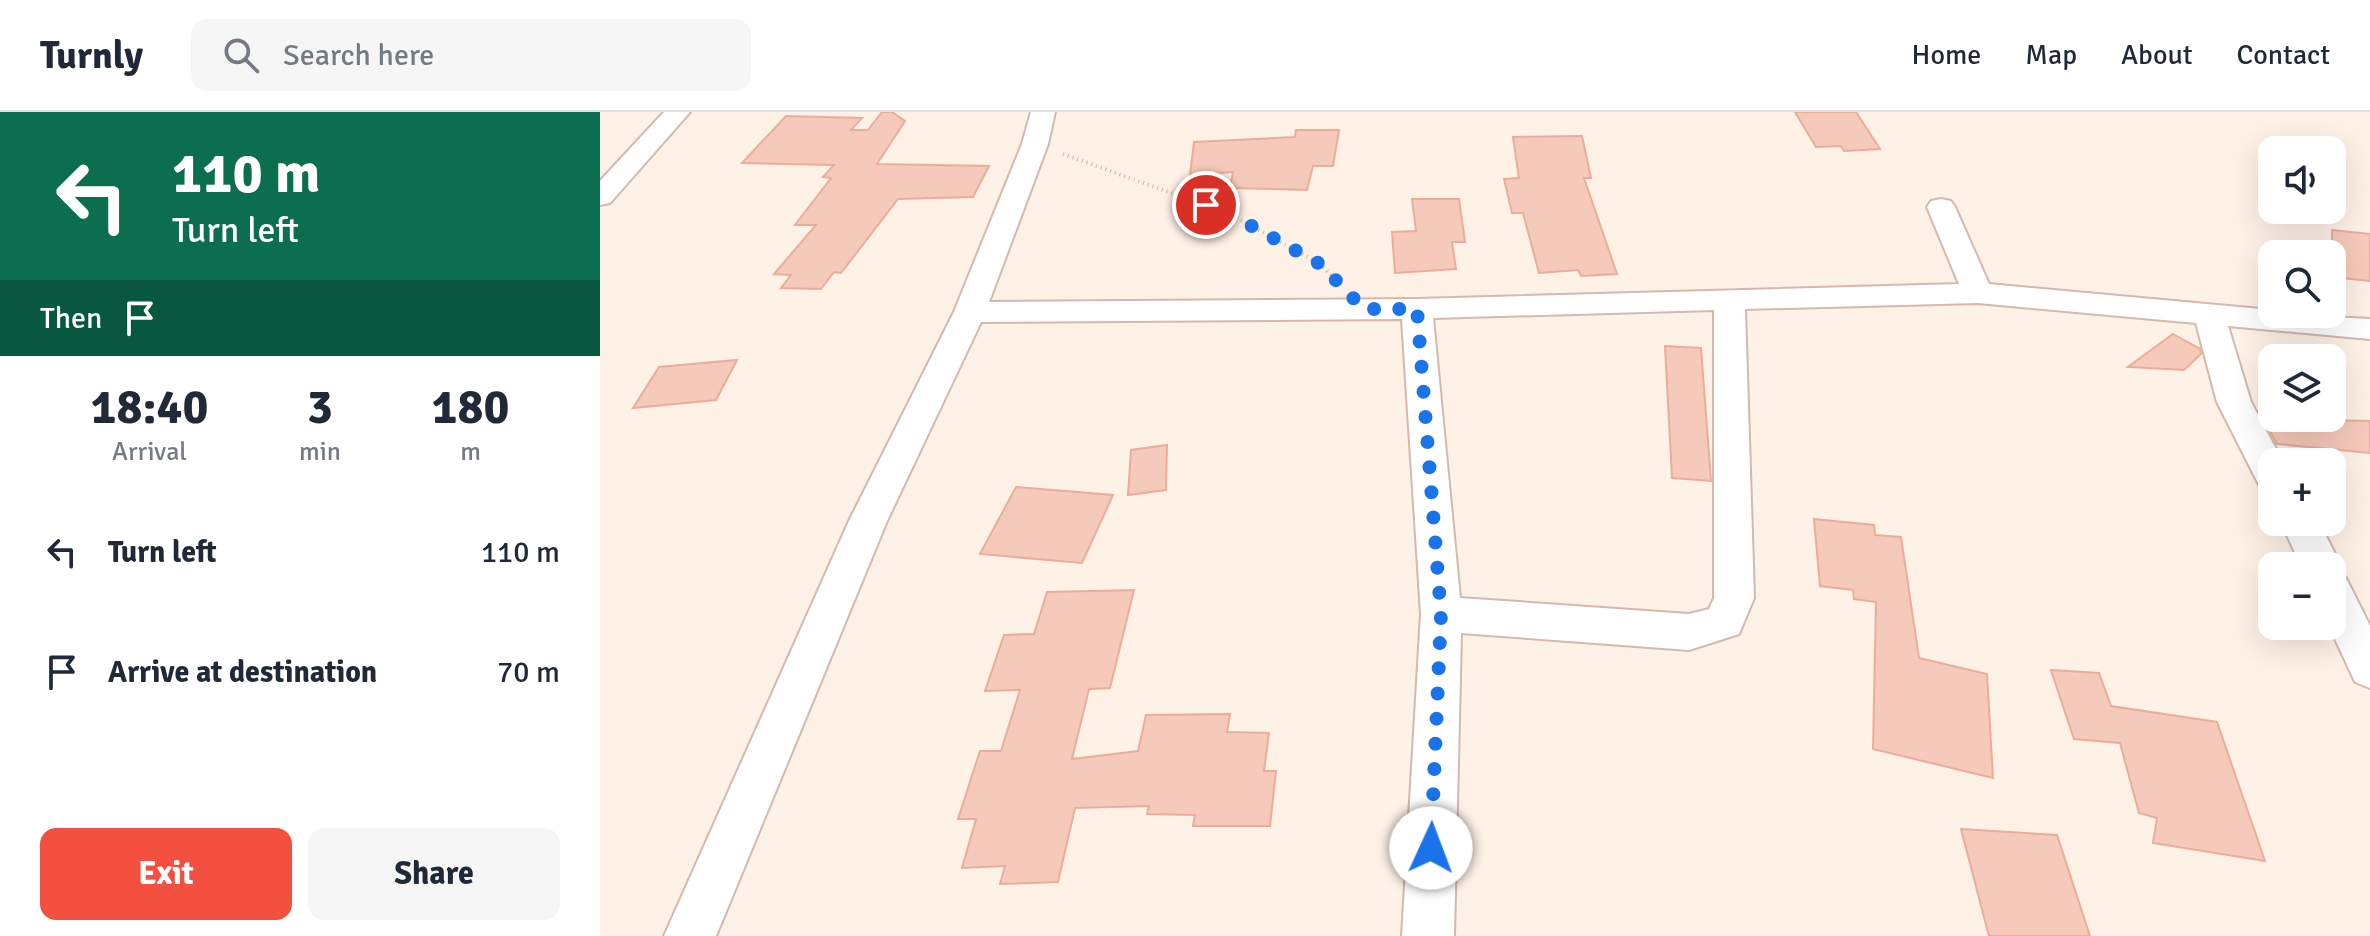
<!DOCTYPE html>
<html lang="en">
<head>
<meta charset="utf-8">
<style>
	:root { --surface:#fff; --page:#f6f6f7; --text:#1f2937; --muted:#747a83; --line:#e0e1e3; --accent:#f3503f }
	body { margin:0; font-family:Signika,sans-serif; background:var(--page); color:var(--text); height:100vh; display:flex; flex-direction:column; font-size:30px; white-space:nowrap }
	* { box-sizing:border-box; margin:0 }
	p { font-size:26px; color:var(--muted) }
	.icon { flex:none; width:44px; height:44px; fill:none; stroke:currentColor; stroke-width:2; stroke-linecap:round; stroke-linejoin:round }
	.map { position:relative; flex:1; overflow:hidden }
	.side { display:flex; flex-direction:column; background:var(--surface); width:600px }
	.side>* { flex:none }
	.banner { background:#0b6e4f; color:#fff; overflow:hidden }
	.fabs { position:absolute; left:1658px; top:24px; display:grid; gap:16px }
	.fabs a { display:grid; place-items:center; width:88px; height:88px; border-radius:16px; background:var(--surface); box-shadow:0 8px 32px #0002; font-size:40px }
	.pin { position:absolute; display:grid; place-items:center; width:68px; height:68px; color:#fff; margin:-34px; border:4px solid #fff; border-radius:50%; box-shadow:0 2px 8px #0007 }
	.me { position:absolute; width:88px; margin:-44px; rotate:2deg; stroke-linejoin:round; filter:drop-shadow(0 0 6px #0008) }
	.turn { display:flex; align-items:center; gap:28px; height:168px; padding:0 40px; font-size:36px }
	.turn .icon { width:104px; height:104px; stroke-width:2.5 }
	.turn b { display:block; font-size:56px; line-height:68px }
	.then { display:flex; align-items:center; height:76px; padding:0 40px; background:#0003; gap:16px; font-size:30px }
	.eta { display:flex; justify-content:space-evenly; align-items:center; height:136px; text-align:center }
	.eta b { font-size:48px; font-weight:700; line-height:56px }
	.button { display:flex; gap:16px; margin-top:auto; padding:16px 40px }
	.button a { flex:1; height:92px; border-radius:16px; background:var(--accent); color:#fff; font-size:32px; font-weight:700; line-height:92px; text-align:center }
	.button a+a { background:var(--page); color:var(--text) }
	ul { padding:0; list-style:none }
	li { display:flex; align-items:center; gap:24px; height:120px; padding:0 40px }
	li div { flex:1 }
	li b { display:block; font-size:30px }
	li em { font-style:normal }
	header { display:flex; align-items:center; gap:48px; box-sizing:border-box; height:112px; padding:0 40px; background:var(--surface); border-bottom:2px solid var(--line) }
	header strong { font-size:38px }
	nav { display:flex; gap:44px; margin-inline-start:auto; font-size:28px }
	.search { width:560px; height:72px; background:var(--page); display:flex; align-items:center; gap:20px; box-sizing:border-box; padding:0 28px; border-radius:16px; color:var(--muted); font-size:30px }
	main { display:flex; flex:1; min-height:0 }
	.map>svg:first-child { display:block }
</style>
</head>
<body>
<header>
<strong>Turnly</strong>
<div class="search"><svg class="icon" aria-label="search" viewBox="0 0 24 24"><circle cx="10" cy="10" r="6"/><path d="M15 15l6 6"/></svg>Search here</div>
<nav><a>Home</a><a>Map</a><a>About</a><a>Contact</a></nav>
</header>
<main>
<section class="side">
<div class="banner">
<div class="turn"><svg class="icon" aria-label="left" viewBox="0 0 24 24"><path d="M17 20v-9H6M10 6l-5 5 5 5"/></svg><div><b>110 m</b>Turn left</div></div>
<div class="then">Then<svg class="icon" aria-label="arrive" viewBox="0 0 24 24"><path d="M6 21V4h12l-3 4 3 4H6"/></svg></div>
</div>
<div class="eta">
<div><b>18:40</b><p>Arrival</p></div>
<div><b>3</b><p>min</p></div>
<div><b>180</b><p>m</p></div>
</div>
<ul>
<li><svg class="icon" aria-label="left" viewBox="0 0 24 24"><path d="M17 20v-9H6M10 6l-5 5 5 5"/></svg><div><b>Turn left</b></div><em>110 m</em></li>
<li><svg class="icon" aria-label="arrive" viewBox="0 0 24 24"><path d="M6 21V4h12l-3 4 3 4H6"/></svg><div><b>Arrive at destination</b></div><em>70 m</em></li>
</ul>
<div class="button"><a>Exit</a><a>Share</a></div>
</section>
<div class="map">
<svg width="1770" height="824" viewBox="0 0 1770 824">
	<rect width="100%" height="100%" fill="#fef1e6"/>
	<g fill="#f6caba" stroke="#ebad99" stroke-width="2">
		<polygon points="282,0 292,0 305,9 277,52 389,54 373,85 298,87 241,161 234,160 221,177 181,176 191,163 174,162 216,113 195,113 231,66 223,65 234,53 142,51 186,4 262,6 251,18 268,18"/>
		<polygon points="1195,0 1256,0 1280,37 1244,39 1241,34 1216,35"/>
		<polygon points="696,18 739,18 733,54 713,54 707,78 630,76 633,60 590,63 594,30 695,25"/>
		<polygon points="982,24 991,66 984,66 1017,162 981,164 978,158 939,161 923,101 912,101 904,67 919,66 913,25"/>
		<polygon points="812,87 859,87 865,130 852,130 856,157 795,161 792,120 816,119"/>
		<polygon points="1732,118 1770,122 1770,169 1732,165"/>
		<polygon points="1573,222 1600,237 1601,242 1584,258 1528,255"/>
		<polygon points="1065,234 1101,236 1111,369 1072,366"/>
		<polygon points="137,248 116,288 33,296 59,255"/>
		<polygon points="1663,306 1770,309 1770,341 1677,332"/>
		<polygon points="567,333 566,378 528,383 531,338"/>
		<polygon points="416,375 513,383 482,451 380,442"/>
		<polygon points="1214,407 1274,413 1275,423 1301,425 1319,546 1387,562 1393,666 1273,637 1276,490 1254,487 1253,478 1220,474"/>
		<polygon points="534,478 510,576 489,577 472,647 538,639 546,603 630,602 627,620 669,621 664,659 676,659 670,714 593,714 595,703 547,702 549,694 475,696 458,770 400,772 405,754 362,756 376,707 358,707 380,639 401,639 420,578 385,579 404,523 434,522 447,480"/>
		<polygon points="1451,558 1499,561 1511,594 1617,610 1665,749 1553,731 1557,706 1539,701 1520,631 1474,627"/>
		<polygon points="1361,717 1457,723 1490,824 1389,824"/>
	</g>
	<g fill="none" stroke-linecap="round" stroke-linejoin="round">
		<defs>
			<g id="minor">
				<polygon points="64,0 90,0 10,91 0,93 0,69"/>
				<path d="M431 0H455L448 32 389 190 817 187 1359 172 1327 95 1331 89 1341 87 1351 89 1355 95 1389 172 1672 198V202L1770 207V227L1628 214 1651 290 1683 350H1672V377L1659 373 1617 290 1596 211 1378 191 1145 197 1154 486 1139 522 1089 538 861 521 854 824H802L821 502 802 207 381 210 287 409 116 824H64L249 409 354 200 422 32ZM1114 198V486L1109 497 1089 502 860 486 833 206Z"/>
				<polygon points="1681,410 1719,410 1741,454 1736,463 1746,466 1770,514 1770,576 1755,570 1729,514 1732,514 1732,454 1701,454"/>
			</g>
		</defs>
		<use href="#minor" stroke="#d4b9ad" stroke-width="4"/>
		<polyline stroke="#dcad9d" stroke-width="4" stroke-dasharray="1 4" stroke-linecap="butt" points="463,42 630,102 720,152 735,167"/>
		<use href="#minor" fill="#fff" fill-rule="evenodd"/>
	</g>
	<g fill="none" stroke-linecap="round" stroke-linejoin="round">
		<polyline stroke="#1a73e8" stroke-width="14" stroke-dasharray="0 25.2" points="606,93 630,102 720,152 764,197 817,197 841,502 831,736"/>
	</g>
</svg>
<div class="fabs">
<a><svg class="icon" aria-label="sound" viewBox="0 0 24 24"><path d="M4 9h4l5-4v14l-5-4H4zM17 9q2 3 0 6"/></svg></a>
<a><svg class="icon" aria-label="search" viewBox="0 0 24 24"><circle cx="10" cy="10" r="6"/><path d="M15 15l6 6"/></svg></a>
<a><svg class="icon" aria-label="layers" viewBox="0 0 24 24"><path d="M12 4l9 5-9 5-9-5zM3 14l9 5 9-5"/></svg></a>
<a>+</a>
<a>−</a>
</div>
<div class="pin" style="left:606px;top:93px;background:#d93025"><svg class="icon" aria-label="arrive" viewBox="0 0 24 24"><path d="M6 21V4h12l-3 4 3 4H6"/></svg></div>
<svg class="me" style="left:831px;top:736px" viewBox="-20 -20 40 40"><circle r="19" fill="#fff"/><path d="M0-13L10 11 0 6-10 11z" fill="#1a73e8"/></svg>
</div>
</main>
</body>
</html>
